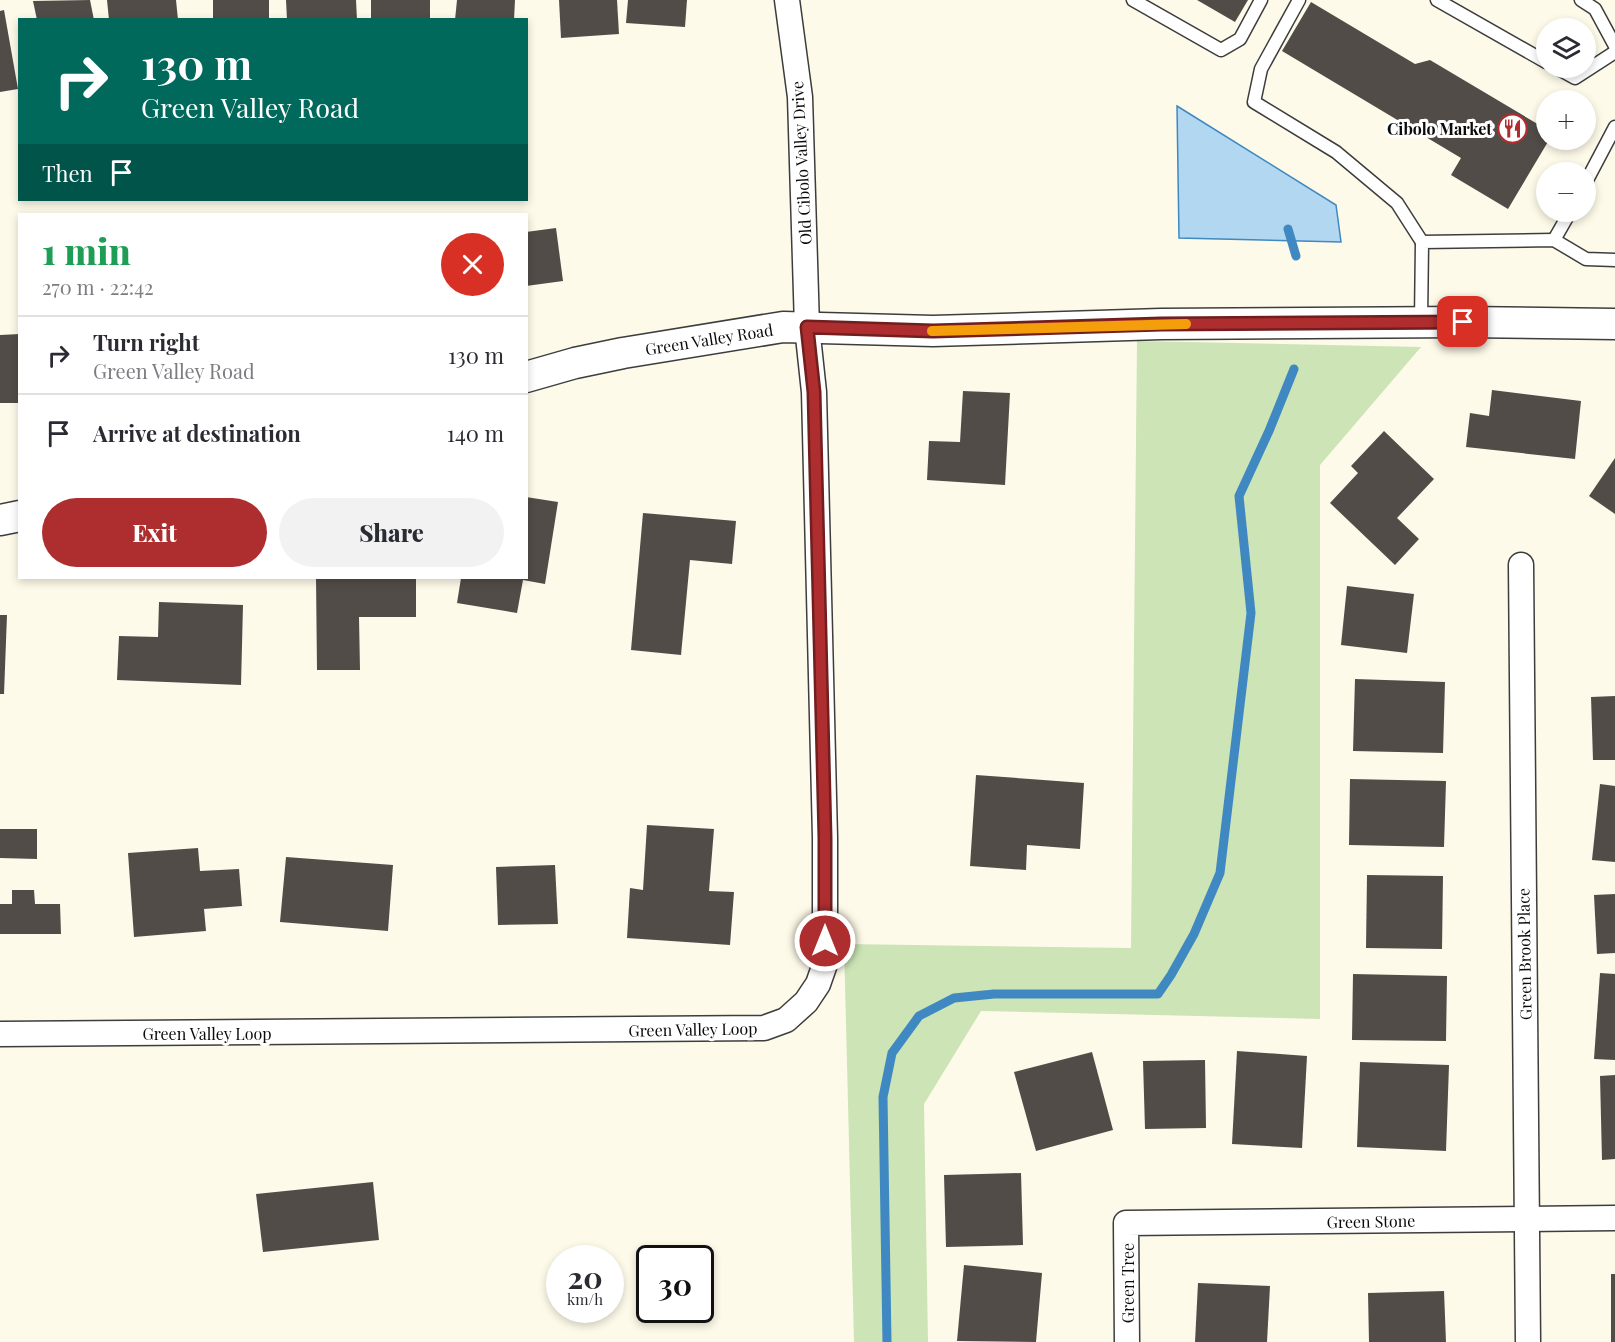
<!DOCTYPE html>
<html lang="en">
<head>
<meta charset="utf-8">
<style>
	:root { --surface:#fff; --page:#f2f2f3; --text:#2b2b33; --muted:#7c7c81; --line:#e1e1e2; --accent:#ae2e2f }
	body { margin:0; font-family:"Playfair Display",serif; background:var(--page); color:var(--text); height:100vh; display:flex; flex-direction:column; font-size:22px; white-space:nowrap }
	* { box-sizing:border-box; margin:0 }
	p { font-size:20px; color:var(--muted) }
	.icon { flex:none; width:33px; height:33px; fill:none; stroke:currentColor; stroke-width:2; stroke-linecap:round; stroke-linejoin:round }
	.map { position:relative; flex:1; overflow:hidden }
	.sheet { position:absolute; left:18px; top:213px; width:510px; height:366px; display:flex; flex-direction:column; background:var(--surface); border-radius:0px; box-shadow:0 3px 9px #0003 }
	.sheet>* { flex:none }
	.banner { position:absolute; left:18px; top:18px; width:510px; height:183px; border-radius:0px; box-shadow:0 3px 9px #0003; background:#00695c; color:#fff; overflow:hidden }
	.buttons { position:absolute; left:1536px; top:18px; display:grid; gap:12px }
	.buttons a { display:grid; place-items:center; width:60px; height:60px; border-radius:50%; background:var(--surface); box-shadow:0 3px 9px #0003; font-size:30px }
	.speed { position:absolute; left:546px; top:1245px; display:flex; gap:12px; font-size:30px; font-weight:700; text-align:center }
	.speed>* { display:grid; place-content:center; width:78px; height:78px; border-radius:50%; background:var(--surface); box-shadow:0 3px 9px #0003; line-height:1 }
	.speed small { font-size:15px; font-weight:400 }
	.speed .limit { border:3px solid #111; border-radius:9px; background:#fff; color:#111 }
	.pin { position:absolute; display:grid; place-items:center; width:51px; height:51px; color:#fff; margin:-26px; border-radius:12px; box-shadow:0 3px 9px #0006 }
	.me { position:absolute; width:66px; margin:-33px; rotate:0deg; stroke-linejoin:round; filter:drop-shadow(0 0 4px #0008) }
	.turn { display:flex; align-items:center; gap:21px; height:126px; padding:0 24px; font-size:27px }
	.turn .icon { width:78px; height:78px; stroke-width:2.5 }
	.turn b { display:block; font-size:42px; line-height:51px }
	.then { display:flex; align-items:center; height:57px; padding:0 24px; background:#0003; gap:12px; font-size:22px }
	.round { display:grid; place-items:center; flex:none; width:63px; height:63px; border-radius:32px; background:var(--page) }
	.head { display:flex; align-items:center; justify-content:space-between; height:102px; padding:0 24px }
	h1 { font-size:36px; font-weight:800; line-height:45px; color:#1e9e55 }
	.action { display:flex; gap:12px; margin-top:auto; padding:12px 24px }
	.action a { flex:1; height:69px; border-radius:36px; background:var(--accent); color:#fff; font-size:24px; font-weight:800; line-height:69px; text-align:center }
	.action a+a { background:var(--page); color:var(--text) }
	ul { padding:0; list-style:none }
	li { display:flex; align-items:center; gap:18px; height:78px; padding:0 24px; border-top:2px solid var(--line) }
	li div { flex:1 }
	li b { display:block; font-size:22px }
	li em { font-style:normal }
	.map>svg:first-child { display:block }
</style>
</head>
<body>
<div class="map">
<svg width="1615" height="1342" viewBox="0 0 1615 1342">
	<rect width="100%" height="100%" fill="#fdfae9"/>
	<polygon fill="#cce4b6" points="1137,341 1421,347 1320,465 1320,1019 981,1011 924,1104 928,1342 854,1342 844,944 1131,948"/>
	<polygon fill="#b2d7f1" stroke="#3f88c2" stroke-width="1.5" points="1177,106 1336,205 1341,242 1179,238"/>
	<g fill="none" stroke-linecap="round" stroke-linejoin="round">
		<g stroke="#3f88c2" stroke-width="9">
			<polyline points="1288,229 1296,256"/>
			<polyline points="887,1342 883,1097 892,1053 919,1016 954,998 994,994 1158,994 1171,975 1194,934 1220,873 1251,613 1239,496 1269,431 1294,369"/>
		</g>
	</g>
	<g fill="#524c48">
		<polygon points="90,0 94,20 37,20 33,1"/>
		<polygon points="107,0 176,0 178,20 109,20"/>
		<rect x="213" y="0" width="56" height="20"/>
		<polygon points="286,0 356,0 357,20 287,20"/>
		<rect x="371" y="0" width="59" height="20"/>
		<polygon points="457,0 515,0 514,20 455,20"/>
		<polygon points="559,0 617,0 619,34 561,38"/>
		<polygon points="628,0 687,0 685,27 626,23"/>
		<polygon points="1197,0 1248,0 1235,22"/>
		<polygon points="1311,2 1415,64 1430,60 1546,129 1546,140 1549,140 1508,209 1451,175 1461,158 1282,51"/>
		<polygon points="4,10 18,89 0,92 0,11"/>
		<polygon points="556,228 563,281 526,286 526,232"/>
		<polygon points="20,334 20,403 0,403 0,335"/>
		<polygon points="1492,390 1581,401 1575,459 1466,447 1470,413 1489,416"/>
		<polygon points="963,391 1010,393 1005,485 927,480 929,441 960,442"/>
		<polygon points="1384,431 1434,479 1397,518 1419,539 1395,565 1330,503 1358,473 1351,466"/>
		<polygon points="1615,458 1615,514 1589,496"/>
		<polygon points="526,497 558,502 545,584 523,580 517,613 457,603 461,578 526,578"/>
		<polygon points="643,513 736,521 732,564 690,560 681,655 631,650"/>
		<polygon points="316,578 416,578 416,617 359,617 360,670 317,670"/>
		<polygon points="1347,586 1414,594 1407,653 1341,645"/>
		<polygon points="159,602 243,605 241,685 117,680 119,636 158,637"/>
		<polygon points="0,615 7,615 4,694 0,694"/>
		<polygon points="1355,679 1445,682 1443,753 1353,751"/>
		<polygon points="1615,696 1615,760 1593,760 1591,697"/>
		<polygon points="976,775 1084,783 1080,849 1027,845 1026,870 970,866"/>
		<polygon points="1350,779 1446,781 1444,847 1349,845"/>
		<polygon points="1600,784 1615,786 1615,862 1592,860"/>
		<polygon points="647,825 714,829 709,891 734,892 730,945 627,938 630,888 643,890"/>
		<polygon points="0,829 37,829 37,859 0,858"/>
		<polygon points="198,848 200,871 239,869 242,906 204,909 206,931 134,937 128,853"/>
		<polygon points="286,857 393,865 388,931 280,922"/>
		<polygon points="555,865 558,924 498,925 496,867"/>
		<polygon points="1367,875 1443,876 1442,949 1366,948"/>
		<polygon points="12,890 34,890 35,904 60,904 61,934 0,934 0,904 12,904"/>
		<polygon points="1615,894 1615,953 1597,954 1594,895"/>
		<polygon points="1600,973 1615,974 1615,1060 1594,1059"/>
		<polygon points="1353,974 1447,976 1446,1041 1352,1040"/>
		<polygon points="1237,1051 1307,1056 1302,1148 1232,1144"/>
		<polygon points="1092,1052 1113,1130 1036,1151 1014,1072"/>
		<polygon points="1205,1060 1206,1128 1145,1129 1143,1061"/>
		<polygon points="1360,1062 1449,1065 1446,1151 1357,1147"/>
		<polygon points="1615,1075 1615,1159 1602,1160 1600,1076"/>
		<polygon points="1021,1173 1023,1245 946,1247 944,1175"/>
		<polygon points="373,1182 379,1240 263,1252 256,1194"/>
		<polygon points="964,1265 1042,1273 1036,1342 957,1341"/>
		<rect x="1611" y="1274" width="4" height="68"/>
		<polygon points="1198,1283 1270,1286 1267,1342 1195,1342"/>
		<polygon points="1444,1291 1446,1342 1369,1342 1368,1293"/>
	</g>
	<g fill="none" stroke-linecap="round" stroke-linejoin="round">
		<defs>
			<g id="service">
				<polyline points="1133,0 1221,50 1240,39 1261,0"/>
				<polyline points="1299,0 1261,69 1254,102 1336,152 1397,203 1422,242"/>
				<polyline points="1437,0 1546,62"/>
				<polyline points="1581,0 1595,9 1615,46"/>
				<polyline points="1557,68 1575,78 1615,52"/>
				<polyline points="1586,182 1615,127"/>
				<polyline points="1554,240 1570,212"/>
				<polyline points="1421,322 1422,242 1554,240 1586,259 1615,260"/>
			</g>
			<g id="minor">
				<polyline points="1521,565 1528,1342"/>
				<polyline points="0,1034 764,1028 786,1020 806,1002 818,984 825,964 825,838 814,392 807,327 800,97 787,0"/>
				<polyline points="1127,1342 1126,1223 1615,1218"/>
			</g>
			<g id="tertiary">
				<polyline points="526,377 575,363 623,353 783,327 933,331 1161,324 1463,322 1615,324"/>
				<polyline points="0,520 20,516"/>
			</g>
		</defs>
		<use href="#service" stroke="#3d3d3d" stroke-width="15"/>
		<use href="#minor" stroke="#3d3d3d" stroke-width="27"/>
		<use href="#tertiary" stroke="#3d3d3d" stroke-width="33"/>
		<use href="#service" stroke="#fff" stroke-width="12"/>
		<use href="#minor" stroke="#fff" stroke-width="24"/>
		<use href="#tertiary" stroke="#fff" stroke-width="30"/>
	</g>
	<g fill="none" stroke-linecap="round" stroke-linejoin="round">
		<defs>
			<polyline id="route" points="825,941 825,838 814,392 807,327 933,331 1161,324 1463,322"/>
		</defs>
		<use href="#route" stroke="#711e1f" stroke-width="15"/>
		<use href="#route" stroke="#ae2e2f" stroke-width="10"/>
		<polyline stroke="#f59e0b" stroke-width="10" points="932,331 1186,324"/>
	</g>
	<defs>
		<symbol id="restaurant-ring" viewBox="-11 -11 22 22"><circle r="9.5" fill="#fff" stroke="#ae2e2f" stroke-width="1.5"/><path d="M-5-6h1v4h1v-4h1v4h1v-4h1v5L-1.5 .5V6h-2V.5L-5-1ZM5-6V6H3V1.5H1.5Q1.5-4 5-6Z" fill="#ae2e2f"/></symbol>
	</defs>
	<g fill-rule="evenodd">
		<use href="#restaurant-ring" x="1496" y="112" width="33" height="33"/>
	</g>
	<g text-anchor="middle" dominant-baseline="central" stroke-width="6" stroke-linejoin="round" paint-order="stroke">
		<g font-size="16" font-weight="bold" fill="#0a0a0a" stroke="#fff" text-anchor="end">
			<text x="1492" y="128">Cibolo Market</text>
		</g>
		<g font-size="16" fill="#0a0a0a" stroke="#fff">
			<text transform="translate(801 163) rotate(-93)">Old Cibolo Valley Drive</text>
			<text transform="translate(709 339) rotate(-9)">Green Valley Road</text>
			<text transform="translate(1524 954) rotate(-91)">Green Brook Place</text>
			<text transform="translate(693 1029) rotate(-1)">Green Valley Loop</text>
			<text x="207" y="1033">Green Valley Loop</text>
			<text transform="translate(1371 1221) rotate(-1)">Green Stone</text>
			<text transform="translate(1127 1283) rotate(-90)">Green Tree</text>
		</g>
	</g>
</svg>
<div class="buttons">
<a><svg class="icon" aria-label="layers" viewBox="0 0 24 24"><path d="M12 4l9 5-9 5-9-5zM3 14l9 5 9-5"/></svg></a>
<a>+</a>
<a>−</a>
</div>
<div class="speed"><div>20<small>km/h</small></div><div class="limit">30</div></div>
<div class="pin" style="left:1463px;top:322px;background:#d93025"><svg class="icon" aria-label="arrive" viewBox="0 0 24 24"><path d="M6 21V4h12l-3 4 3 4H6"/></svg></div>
<svg class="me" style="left:825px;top:941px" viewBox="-20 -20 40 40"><circle r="17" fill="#ae2e2f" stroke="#fff" stroke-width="3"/><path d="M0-11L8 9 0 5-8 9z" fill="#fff"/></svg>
<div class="banner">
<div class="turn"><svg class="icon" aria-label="right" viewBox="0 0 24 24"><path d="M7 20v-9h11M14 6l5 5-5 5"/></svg><div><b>130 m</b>Green Valley Road</div></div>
<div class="then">Then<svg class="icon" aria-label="arrive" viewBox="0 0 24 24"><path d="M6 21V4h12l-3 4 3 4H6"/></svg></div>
</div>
<section class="sheet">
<div class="head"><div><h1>1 min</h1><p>270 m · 22:42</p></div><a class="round" style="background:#d93025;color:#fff"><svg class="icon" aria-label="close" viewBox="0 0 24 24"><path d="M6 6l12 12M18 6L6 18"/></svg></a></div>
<ul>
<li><svg class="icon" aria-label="right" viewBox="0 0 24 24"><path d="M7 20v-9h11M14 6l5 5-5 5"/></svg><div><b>Turn right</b><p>Green Valley Road</p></div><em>130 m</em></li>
<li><svg class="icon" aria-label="arrive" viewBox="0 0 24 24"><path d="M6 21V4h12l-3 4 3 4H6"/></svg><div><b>Arrive at destination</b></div><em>140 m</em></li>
</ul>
<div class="action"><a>Exit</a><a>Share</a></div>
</section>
</div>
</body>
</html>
